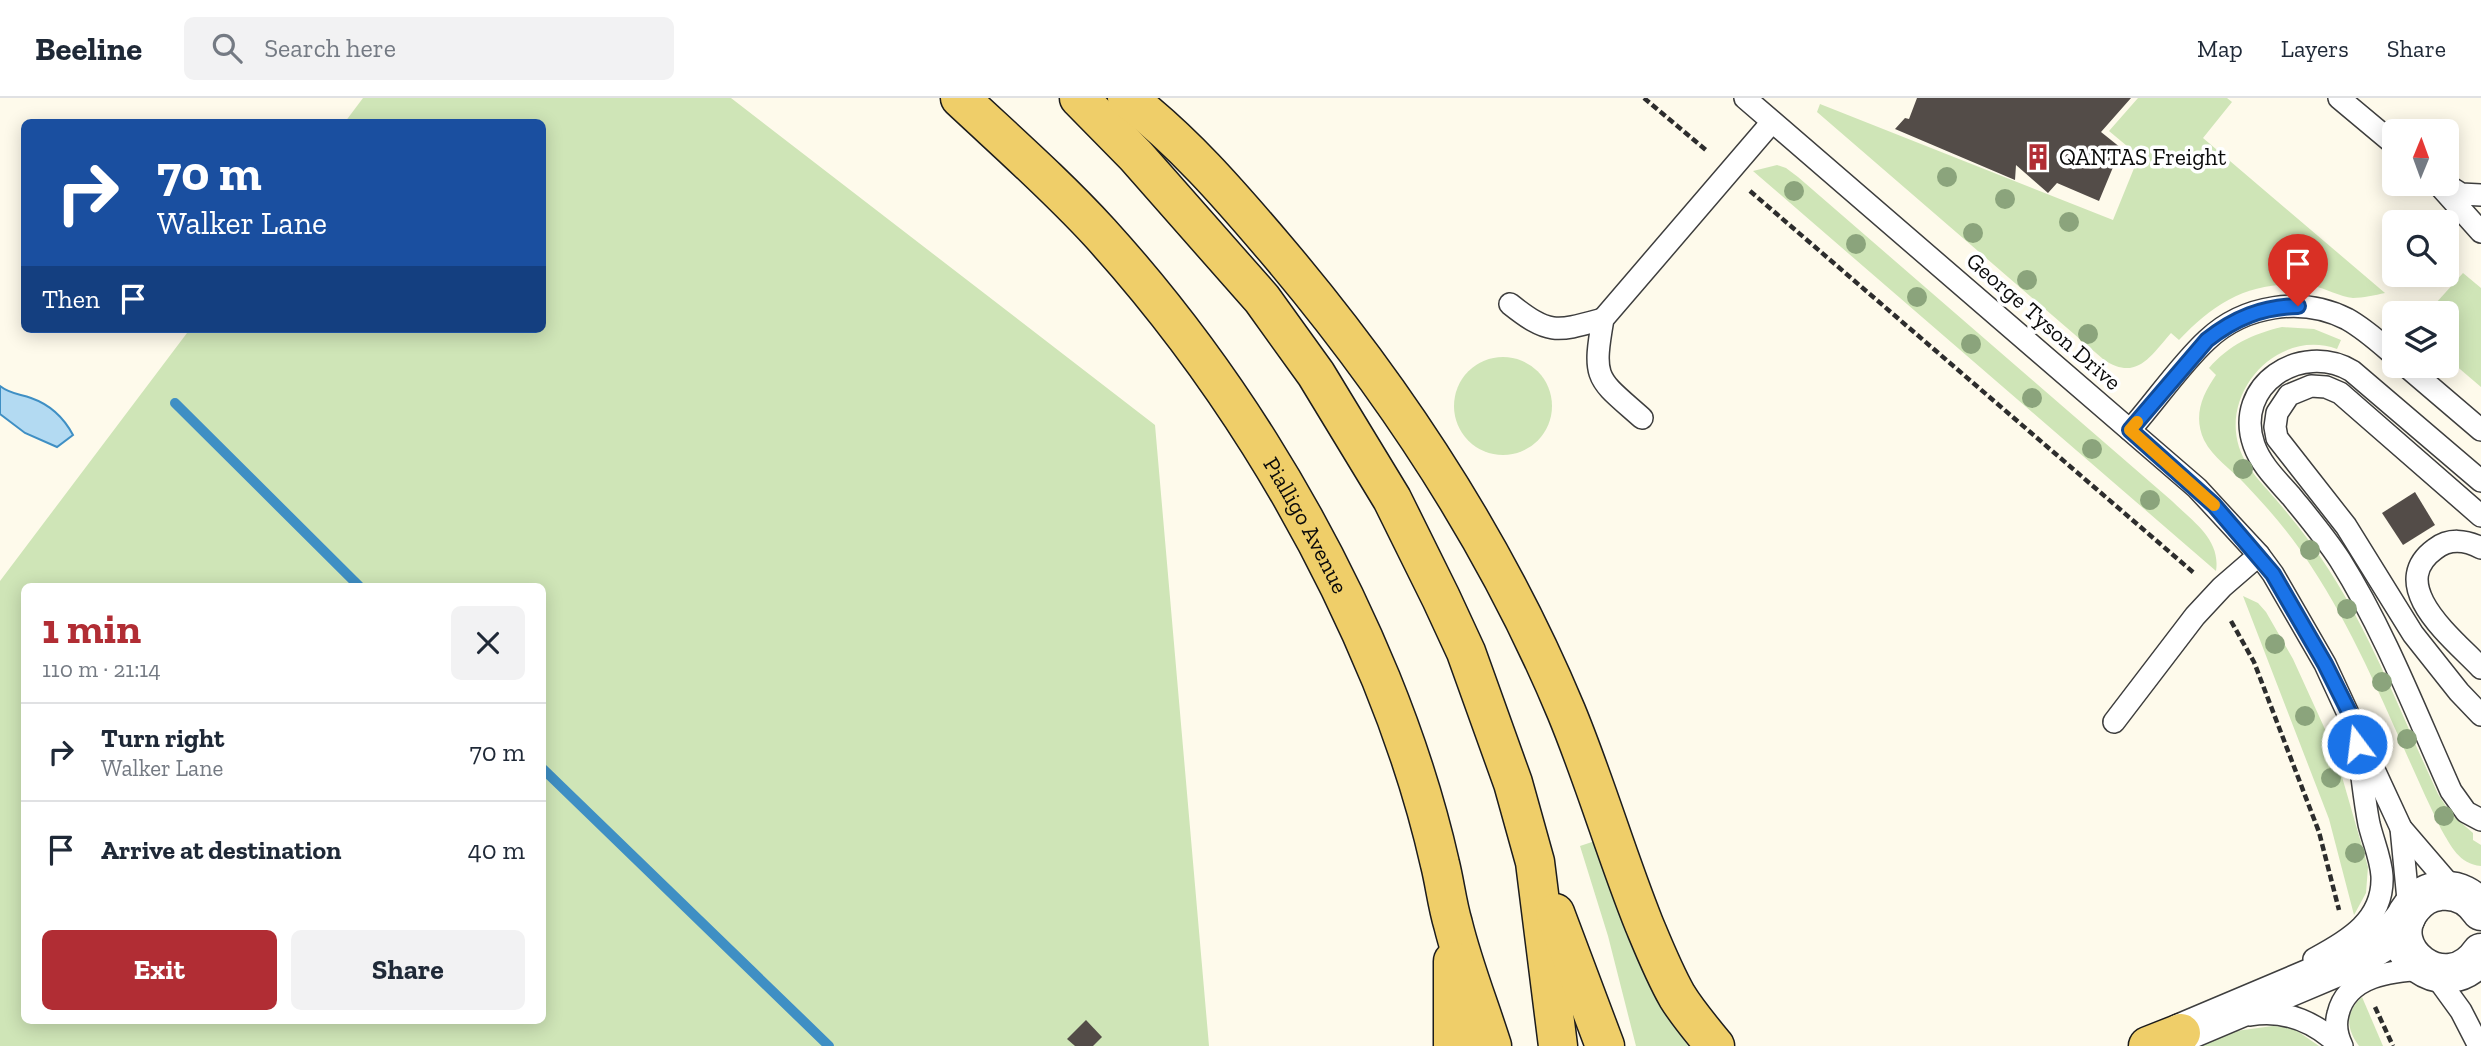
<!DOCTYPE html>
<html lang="en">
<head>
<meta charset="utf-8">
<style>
	:root { --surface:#fff; --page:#f2f2f3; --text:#1f2937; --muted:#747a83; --line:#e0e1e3; --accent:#b12d34 }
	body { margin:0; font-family:"Zilla Slab",serif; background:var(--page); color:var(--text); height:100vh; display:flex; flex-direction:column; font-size:26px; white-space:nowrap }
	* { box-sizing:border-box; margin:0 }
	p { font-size:23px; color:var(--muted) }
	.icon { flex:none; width:38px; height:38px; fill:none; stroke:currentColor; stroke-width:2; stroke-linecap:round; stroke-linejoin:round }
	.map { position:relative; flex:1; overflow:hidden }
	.sheet { position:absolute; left:21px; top:485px; width:525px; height:441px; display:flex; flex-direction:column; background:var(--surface); border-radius:10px; box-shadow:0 4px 18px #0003 }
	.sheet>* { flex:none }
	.hud { position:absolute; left:21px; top:21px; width:525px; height:214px; border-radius:10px; box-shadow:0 4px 18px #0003; background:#1a4fa0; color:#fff; overflow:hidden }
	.needle { width:46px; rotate:1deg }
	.controls { position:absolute; left:2382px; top:21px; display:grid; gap:14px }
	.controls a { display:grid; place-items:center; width:77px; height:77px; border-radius:10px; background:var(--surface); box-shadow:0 4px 18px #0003; font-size:35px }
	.pin { position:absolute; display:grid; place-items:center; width:60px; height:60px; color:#fff; margin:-72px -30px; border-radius:50% 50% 50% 0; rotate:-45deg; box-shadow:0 0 7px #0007 }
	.pin .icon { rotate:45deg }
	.me { position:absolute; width:77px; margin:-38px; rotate:345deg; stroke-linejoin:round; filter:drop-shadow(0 0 5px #0008) }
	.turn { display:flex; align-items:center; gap:24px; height:147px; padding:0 21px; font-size:32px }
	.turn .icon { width:91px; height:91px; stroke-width:2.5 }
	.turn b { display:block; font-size:49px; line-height:60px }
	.then { display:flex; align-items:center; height:66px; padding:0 21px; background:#0003; gap:14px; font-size:26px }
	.round { display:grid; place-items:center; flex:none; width:74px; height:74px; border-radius:10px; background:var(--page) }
	.head { display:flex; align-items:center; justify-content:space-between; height:119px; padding:0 21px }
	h1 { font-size:42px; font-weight:700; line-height:52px; color:var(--accent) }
	.cta { display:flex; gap:14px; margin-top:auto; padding:14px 21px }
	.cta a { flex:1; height:80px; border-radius:10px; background:var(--accent); color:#fff; font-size:28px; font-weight:700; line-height:80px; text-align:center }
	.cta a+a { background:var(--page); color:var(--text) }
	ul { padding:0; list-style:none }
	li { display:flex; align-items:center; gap:21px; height:98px; padding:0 21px; border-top:2px solid var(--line) }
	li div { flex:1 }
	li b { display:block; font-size:26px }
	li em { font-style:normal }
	header { display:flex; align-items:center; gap:42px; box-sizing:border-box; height:98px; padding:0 35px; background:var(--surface); border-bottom:2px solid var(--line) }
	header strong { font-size:33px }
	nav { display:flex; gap:38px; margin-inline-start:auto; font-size:24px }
	.search { width:490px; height:63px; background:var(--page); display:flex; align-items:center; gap:18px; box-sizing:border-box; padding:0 24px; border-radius:10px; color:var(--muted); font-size:26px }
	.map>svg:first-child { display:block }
</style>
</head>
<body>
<header>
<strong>Beeline</strong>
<div class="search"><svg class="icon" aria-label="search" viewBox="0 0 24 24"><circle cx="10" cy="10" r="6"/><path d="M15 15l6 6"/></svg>Search here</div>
<nav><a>Map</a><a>Layers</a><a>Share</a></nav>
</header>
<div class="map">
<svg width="2481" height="948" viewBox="0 0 2481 948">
	<rect width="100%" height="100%" fill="#fefaeb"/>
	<g fill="#cfe5b7" fill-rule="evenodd">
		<path d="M363 0H731L1155 327 1209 948H0V483L190 231H542V24H345ZM24 488H542V922H24Z"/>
		<path d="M2138 0H2227L2232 4 2203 40 2385 195C2375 197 2363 200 2353 200 2340 199 2326 190 2312 188 2256 180 2216 202 2179 242L2171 235C2150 259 2136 284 2103 261L1817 14 1820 6 2113 122 2139 58 2109 33Z"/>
		<path d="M1777 67 1786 70 1798 79 2172 403C2192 423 2221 441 2216 473L1753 73Z"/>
		<polygon points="2463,175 2481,190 2481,289 2447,260 2446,215 2427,215"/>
		<path d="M2282 229 2314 231 2341 242 2337 251C2279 230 2221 292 2239 349 2246 371 2264 387 2278 404 2297 426 2314 448 2329 472 2374 542 2403 621 2438 696L2451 716 2473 735V742L2481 747V768C2459 766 2451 748 2441 731 2398 643 2365 550 2311 468 2292 438 2269 411 2244 385 2231 371 2213 360 2204 342 2193 318 2202 297 2216 277L2209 270C2229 247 2252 236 2282 229Z"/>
		<circle cx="1503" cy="308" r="49"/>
		<polygon points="2243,498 2258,505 2266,514 2293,561 2334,651 2368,769 2366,795 2354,817 2329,721"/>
		<polygon points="1595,743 1672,925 1688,948 1636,948 1608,838 1580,748"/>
		<path d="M2362 899 2383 948H2359C2346 931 2345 914 2362 899Z"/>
		<polygon points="2273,928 2293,930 2319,948 2196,948 2221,935"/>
	</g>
	<path fill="#b3daf2" stroke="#3f8fc4" stroke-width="2" d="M0 288C10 296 20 296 31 300 51 307 64 320 73 337L57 349 25 335 0 316Z"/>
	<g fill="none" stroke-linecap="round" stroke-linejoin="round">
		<g stroke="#3f8fc4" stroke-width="10">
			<polyline points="175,305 359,488"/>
			<polyline points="542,670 829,948"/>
		</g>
	</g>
	<g fill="#534c48">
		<polygon points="1917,0 2131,0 2101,34 2121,50 2099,103 2057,85 2048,95 2016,67 2015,82 1895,31 1905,20 1909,21"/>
		<polygon points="2415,394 2435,427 2403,447 2382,415"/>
		<polygon points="1086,922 1102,939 1093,948 1075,948 1067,941"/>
	</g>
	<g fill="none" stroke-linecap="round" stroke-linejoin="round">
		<defs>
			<g id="lane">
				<polyline points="1745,0 2197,390 2259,457 2273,476 2325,566 2401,730 2456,794"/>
				<polyline points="2339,0 2394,46"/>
				<polyline points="2438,86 2481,134"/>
				<polyline points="2445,86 2461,96 2481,97"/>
				<path d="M1510 206C1549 237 1556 234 1603 221"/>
				<polyline points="2406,268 2481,332"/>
				<path d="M1642 320C1597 280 1592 283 1603 221L1772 24"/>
				<path d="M2130 332C2155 304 2180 267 2207 242 2244 207 2302 198 2347 221 2365 231 2379 244 2394 257"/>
				<path d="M2481 383 2352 273C2301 243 2233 287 2254 347 2261 367 2277 382 2291 398 2308 419 2325 439 2340 462 2385 534 2416 615 2451 693L2466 714 2481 722"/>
				<polyline points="2481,418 2340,295 2326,289 2311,288 2289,297 2277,315 2275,329 2277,340 2346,428 2413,536 2459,594 2481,617"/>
				<path d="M2481 450C2466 442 2449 440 2435 451 2384 488 2455 542 2481 570"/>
				<polyline points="2114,624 2195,518 2222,489 2259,457"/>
				<polyline points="2401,730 2409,812"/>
				<path d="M2314 861C2348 843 2384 822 2382 778 2381 761 2373 743 2369 726 2364 701 2362 675 2358 651"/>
				<polyline points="2432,873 2461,913 2479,948"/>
				<path d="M2250 917C2285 911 2314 923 2340 948"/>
				<path d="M2342 948C2337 938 2335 927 2338 916 2347 877 2392 873 2425 871"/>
			</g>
			<g id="street">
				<path d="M2481 813C2472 799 2457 791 2440 793 2428 794 2419 800 2412 809 2377 852 2447 905 2481 855"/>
				<polyline points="2181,935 2356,861 2388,841 2406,819"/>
			</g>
			<g id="primary">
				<path id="s1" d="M960 0C1007 44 1056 87 1100 135 1218 265 1314 418 1381 581 1405 640 1426 704 1440 766 1445 786 1447 806 1453 826 1463 867 1479 907 1492 948"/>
				<polyline points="1079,0 1136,58 1262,201 1316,276 1392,401 1441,500 1466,554 1513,685 1535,764 1558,948"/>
				<path d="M1127 0C1183 43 1228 95 1274 149 1393 289 1495 443 1566 613 1595 683 1616 756 1644 826 1654 850 1664 875 1677 898 1688 916 1702 932 1715 948"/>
				<polyline points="1555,815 1605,948"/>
				<polyline points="1453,863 1453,948"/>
				<polyline points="2148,948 2181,935"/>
			</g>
		</defs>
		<use href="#lane" stroke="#3e3e3e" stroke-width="24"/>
		<use href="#street" stroke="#3e3e3e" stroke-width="41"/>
		<use href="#primary" stroke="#1c1c1c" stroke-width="41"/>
		<g stroke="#2d2d2d" stroke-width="4.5" stroke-dasharray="7 3.5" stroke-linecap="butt">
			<polyline points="1644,0 1707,53"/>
			<polyline points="1750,93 2194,475"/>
			<polyline points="2231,523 2254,564 2319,734 2339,812"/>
			<polyline points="2375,909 2393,948"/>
		</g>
		<use href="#lane" stroke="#fff" stroke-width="21"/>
		<use href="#street" stroke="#fff" stroke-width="38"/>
		<use href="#primary" stroke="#efce69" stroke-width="38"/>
	</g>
	<g fill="#8ba47c">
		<circle cx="1947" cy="79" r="10"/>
		<circle cx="1794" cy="93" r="10"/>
		<circle cx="2005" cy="101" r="10"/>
		<circle cx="2069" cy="124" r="10"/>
		<circle cx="1973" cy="135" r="10"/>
		<circle cx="1856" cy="146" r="10"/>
		<circle cx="2027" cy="182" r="10"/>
		<circle cx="1917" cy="199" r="10"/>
		<circle cx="2088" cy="236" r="10"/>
		<circle cx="1971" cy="246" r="10"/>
		<circle cx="2032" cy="300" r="10"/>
		<circle cx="2092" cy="351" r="10"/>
		<circle cx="2243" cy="371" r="10"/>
		<circle cx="2150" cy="402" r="10"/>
		<circle cx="2310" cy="452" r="10"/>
		<circle cx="2347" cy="511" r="10"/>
		<circle cx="2275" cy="546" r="10"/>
		<circle cx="2382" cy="584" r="10"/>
		<circle cx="2305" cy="618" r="10"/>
		<circle cx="2407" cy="641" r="10"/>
		<circle cx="2331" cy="680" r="10"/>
		<circle cx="2444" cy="718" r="10"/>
		<circle cx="2355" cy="755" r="10"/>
	</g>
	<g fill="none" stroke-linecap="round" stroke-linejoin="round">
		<defs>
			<path id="route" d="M2298 208C2262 209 2235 220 2207 242L2130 332 2214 407 2273 476 2325 566 2354 624 2357 646"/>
		</defs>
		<use href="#route" stroke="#114b97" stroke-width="18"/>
		<use href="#route" stroke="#1a73e8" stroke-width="12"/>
		<polyline stroke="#f59e0b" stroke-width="12" points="2137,324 2130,332 2214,407"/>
	</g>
	<defs>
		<symbol id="building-bare" viewBox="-9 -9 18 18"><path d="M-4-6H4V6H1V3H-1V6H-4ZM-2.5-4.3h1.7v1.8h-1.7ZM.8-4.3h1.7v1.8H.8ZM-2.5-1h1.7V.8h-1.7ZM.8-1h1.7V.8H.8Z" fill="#b12d34" stroke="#fff" stroke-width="2.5" paint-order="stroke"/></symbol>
	</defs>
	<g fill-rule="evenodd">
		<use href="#building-bare" x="2019" y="40" width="38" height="38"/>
	</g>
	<g text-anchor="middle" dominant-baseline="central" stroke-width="7" stroke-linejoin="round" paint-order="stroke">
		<g font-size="23" fill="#0b0b0b" stroke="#fff" text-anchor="start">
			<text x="2059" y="59">QANTAS Freight</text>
		</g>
		<g font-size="23" fill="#0b0b0b" stroke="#fff">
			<text transform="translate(2044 223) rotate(41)">George Tyson Drive</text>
			<text stroke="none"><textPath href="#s1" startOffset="553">Pialligo Avenue</textPath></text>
		</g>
	</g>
</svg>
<div class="controls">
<a><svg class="needle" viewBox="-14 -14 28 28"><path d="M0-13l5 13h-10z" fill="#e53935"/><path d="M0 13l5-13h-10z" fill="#747a83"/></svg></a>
<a><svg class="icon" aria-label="search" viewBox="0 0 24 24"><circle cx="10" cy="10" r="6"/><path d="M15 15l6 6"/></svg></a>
<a><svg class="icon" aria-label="layers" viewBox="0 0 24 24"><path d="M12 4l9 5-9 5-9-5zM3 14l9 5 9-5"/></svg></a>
</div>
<div class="pin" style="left:2298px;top:208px;background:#d93025"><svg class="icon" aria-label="arrive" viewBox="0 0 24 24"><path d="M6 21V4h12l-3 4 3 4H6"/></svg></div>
<svg class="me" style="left:2357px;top:646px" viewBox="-20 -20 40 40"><circle r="17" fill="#1a73e8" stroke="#fff" stroke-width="3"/><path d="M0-11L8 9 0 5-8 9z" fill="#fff"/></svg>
<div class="hud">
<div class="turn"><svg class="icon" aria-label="right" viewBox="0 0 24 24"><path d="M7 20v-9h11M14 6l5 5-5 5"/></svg><div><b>70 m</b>Walker Lane</div></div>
<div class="then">Then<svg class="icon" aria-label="arrive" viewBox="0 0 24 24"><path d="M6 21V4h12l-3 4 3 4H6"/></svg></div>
</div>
<section class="sheet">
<div class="head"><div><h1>1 min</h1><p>110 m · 21:14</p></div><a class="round"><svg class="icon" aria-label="close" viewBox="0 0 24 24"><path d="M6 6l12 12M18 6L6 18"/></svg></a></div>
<ul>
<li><svg class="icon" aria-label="right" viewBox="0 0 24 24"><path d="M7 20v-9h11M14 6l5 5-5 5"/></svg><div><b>Turn right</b><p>Walker Lane</p></div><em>70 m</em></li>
<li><svg class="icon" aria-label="arrive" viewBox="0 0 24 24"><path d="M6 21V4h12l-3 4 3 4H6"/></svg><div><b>Arrive at destination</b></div><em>40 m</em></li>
</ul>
<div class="cta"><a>Exit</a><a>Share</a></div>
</section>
</div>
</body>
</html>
